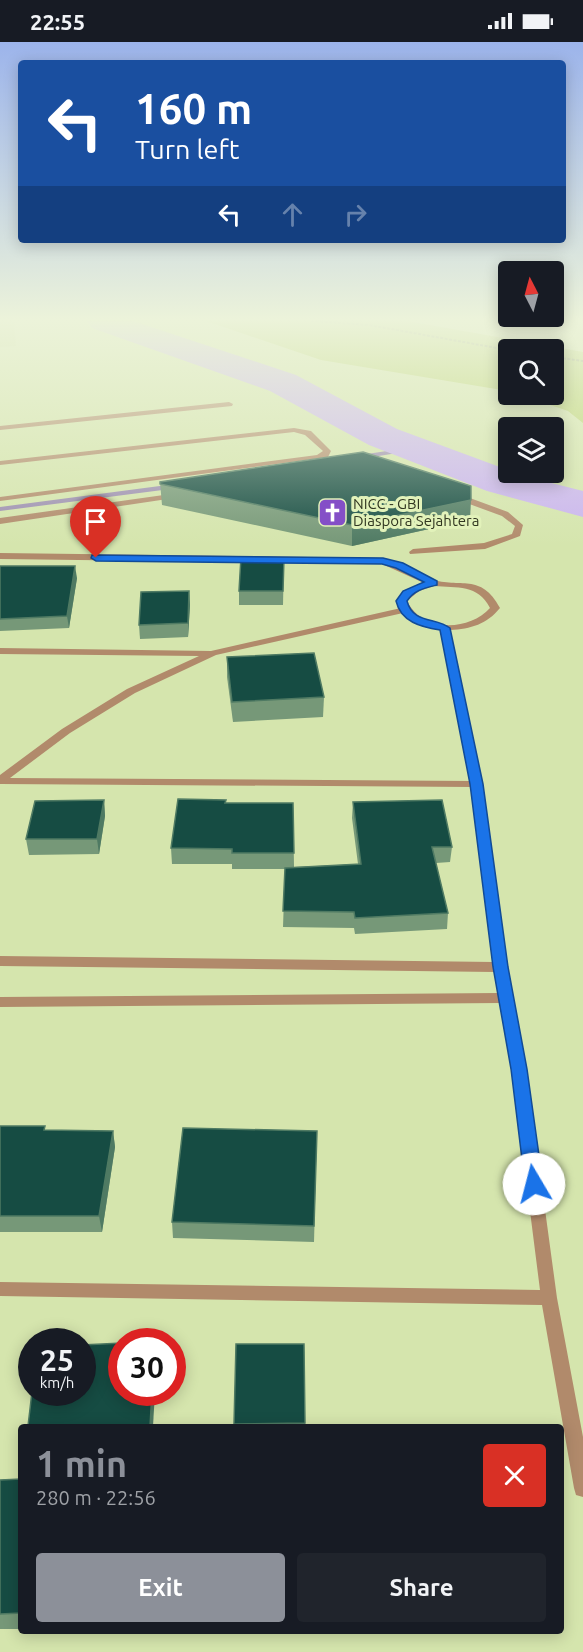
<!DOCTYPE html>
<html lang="en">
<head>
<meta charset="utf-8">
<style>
	:root { --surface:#171b24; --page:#20242c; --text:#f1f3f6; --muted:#9ea1a6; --accent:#8c9099 }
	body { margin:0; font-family:Ubuntu,sans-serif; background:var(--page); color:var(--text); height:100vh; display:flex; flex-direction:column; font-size:22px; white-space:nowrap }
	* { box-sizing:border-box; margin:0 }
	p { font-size:20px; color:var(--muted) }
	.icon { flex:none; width:33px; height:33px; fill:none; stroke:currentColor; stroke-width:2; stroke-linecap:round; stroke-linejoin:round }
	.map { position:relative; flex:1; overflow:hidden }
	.sheet { position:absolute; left:18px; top:1382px; width:546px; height:210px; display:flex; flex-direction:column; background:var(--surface); border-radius:6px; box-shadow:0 3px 15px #0003 }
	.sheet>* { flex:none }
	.hud { position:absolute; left:18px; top:18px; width:548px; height:183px; border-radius:6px; box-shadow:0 3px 15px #0003; background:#1a4fa0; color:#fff; overflow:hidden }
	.needle { width:39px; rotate:354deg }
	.tools { position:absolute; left:498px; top:219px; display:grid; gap:12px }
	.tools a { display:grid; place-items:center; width:66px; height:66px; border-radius:6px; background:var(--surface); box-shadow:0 3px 15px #0003; font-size:30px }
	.speed { position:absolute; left:18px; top:1286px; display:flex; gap:12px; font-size:30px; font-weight:700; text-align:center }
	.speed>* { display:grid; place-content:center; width:78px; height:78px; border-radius:50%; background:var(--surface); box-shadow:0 3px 15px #0003; line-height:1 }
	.speed small { font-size:15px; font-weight:400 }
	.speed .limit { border:9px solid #d22; background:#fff; color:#111 }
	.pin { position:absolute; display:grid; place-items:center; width:51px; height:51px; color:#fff; margin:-62px -26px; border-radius:50% 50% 50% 0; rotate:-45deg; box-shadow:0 0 6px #0007 }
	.pin .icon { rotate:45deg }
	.me { position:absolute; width:66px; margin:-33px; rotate:352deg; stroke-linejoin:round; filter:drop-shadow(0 0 4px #0008) }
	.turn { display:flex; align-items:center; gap:21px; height:126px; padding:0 18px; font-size:27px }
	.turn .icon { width:78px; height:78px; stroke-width:2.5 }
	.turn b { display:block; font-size:42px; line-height:51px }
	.lanes { display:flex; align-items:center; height:57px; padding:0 18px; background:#0003; justify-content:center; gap:30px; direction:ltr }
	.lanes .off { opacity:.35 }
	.round { display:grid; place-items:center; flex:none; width:63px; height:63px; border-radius:6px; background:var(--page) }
	.headline { display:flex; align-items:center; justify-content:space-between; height:102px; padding:0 18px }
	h1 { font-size:36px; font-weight:700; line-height:45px; color:var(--accent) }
	.action { display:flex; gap:12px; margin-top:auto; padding:12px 18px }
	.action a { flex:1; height:69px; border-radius:6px; background:var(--accent); color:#fff; font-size:24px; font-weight:700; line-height:69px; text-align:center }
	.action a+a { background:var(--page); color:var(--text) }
	.status { display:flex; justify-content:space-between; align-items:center; height:42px; padding:0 30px; background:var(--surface); direction:ltr }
	.status svg { height:16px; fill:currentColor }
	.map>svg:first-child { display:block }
</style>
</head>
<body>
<div class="status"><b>22:55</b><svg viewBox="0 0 49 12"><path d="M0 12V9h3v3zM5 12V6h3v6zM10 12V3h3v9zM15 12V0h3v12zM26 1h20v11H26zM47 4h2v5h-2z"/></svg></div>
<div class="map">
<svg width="583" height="1610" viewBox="0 0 583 1610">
	<rect width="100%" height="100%" fill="#d5e5ad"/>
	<polygon fill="#cbdc9d" points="0,279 14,279 16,304 0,305"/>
	<polygon fill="#b7d168" points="206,279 407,279 583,310 583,381 568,369 521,353 554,352 554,308 508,308 508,349 321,318"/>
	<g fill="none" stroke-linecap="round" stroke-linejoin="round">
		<g fill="#9c8eb2" fill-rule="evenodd">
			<polygon points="414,405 417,407 416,408 360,417 357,415 360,413"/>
			<polygon points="175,442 178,442 178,446 0,469 0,465"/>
		</g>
		<polygon fill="#cab4f0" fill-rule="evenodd" points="87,279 133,279 296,333 397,387 508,428 508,430 583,449 583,475 487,449 400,415 369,403 270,349 92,286"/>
		<g stroke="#8e9970" stroke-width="2" stroke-dasharray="3 1.5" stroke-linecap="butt">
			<polyline points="311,279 369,283 508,308"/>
			<polyline points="554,315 583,319"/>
		</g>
		<g fill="#b18a6b" fill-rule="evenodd">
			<polygon points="294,386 311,389 331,409 328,415 0,459 0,455 317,413 323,409 305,393 294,390 0,423 0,419"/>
			<polygon points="178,451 182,453 181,455 0,482 0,476"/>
			<polygon points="453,452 459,452 508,470 523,483 520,494 485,507 410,512 409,510 413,507 484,501 512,492 515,484 502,474 453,456"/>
		</g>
		<g fill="#b18a6b" fill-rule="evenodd">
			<polygon points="229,360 233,362 232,364 0,388 0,384"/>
			<path d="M0 511 383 516C400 521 414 531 431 537 460 547 481 530 500 566 487 582 471 587 450 588L483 742 507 925 526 1027 557 1256 583 1395V1455L576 1453 574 1446 542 1263 0 1254V1240L540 1248 512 1027 500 961 0 965V955L498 951 494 930 0 924V914L493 920 472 745 0 742V733L62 687 127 647 199 614 0 612V606L211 609 401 566 397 559C404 549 412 544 424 541L382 522 0 517ZM434 544C457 546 478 542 490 566 468 590 422 590 407 559L419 549ZM403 571 414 580 441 588 471 739 10 736 70 691 135 651 216 613Z"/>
		</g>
	</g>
	<g fill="#769878">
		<polygon points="160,440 470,478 352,504 162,463"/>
		<polygon points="284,516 283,563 239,563 239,549"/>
		<polygon points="0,524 77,536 69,586 0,589"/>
		<polygon points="189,549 190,563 188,595 140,597 139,583"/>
		<polygon points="227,615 324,655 323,675 233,680 227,635"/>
		<polygon points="104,758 105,774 99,812 29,813 26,797"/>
		<polygon points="226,758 226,761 293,761 294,825 358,822 352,776 353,760 452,805 450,820 436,821 448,871 447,887 355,892 354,886 283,885 285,827 232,827 232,822 172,822 171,806"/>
		<polygon points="0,1084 45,1088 113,1089 115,1105 102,1190 0,1190"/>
		<polygon points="317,1089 314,1200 173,1196 172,1180"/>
		<polygon points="236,1302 304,1302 305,1384 234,1384"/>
		<polygon points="21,1437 21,1587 0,1587 0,1438"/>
	</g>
	<g fill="#4f7a63">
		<polygon points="471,458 470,478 352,504 352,483"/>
		<polygon points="75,524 77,536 69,586 67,574"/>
		<polygon points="189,549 190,563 188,595 188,581"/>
		<polygon points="104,758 105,774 99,812 97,797"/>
		<polygon points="113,1089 115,1105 102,1190 99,1174"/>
		<polygon points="152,1350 155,1350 153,1384 150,1384"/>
	</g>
	<g fill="#164c43" stroke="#4f7a63" stroke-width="1.5">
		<polygon points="363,410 471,444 471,458 352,483 160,442 160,440"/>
		<polygon points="241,515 284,516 283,549 239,549"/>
		<polygon points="0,524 75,524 67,574 0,577"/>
		<polygon points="189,549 188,581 139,583 141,550"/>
		<polygon points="314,611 324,655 232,660 227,615"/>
		<polygon points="178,757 226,758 225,761 293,761 294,811 232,811 232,807 171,806"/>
		<polygon points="104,758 97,797 26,797 35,759"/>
		<polygon points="442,758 452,805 432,805 448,871 355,876 354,870 283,869 285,826 361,822 353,760"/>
		<polygon points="0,1084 45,1084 44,1088 113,1089 99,1174 0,1174"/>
		<polygon points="183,1086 317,1089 314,1184 172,1180"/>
		<polygon points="122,1301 122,1350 152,1350 150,1384 28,1384 32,1350 82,1350 82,1303"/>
		<polygon points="236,1302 304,1302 305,1381 234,1382"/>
		<polygon points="21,1437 21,1571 0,1572 0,1438"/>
	</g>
	<linearGradient id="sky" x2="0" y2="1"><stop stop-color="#9cb4eb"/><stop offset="0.55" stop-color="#ecf3da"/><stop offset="1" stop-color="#ecf3da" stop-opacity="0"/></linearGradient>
	<rect width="583" height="504" fill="url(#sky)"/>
	<path fill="#1a73e8" stroke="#114b97" stroke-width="1.5" d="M92 513 383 516 403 521 437 539V543C425 546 414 548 407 559 413 582 436 575 450 586L483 742 508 925 527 1027 543 1142 540 1147 534 1149 528 1147 525 1142 511 1027 493 925 470 742 440 588C421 585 401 580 396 559L403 549 424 540 396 526 382 522 96 519 91 516Z"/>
	<defs>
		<symbol id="church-square" viewBox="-11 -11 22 22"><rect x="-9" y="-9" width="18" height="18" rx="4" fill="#844fc7" stroke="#e2f2ba"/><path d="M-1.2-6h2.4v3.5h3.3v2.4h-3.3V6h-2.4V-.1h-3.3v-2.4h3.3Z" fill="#fff"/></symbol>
	</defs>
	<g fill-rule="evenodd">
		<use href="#church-square" x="316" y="454" width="33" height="33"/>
	</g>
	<g text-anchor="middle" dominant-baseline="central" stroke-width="6" stroke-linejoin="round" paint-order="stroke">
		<g font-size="15" fill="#313721" stroke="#e2f2ba" text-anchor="start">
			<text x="353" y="461">NICC - GBI<tspan x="353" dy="17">Diaspora Sejahtera</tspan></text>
		</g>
	</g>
</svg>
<div class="tools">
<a><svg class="needle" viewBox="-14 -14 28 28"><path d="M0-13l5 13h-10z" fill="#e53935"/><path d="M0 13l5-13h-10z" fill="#9ea1a6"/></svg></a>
<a><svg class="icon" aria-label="search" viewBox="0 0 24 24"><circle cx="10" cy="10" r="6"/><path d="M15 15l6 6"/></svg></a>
<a><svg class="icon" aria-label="layers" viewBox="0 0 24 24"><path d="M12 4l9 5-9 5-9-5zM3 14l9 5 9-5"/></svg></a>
</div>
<div class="speed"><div>25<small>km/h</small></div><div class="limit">30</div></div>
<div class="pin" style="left:96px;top:516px;background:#d93025"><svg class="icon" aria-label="arrive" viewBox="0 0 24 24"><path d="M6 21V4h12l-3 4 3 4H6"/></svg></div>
<svg class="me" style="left:534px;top:1142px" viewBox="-20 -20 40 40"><circle r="19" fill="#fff"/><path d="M0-13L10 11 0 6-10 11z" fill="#1a73e8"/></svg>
<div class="hud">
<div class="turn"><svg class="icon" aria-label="left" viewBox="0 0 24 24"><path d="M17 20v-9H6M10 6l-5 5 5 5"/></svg><div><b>160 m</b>Turn left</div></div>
<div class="lanes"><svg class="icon" aria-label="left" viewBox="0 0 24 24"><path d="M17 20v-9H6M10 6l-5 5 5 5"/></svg><svg class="icon off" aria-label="ahead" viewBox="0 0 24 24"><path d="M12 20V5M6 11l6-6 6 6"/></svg><svg class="icon off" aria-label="right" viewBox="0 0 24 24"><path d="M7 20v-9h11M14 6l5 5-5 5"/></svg></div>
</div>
<section class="sheet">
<div class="headline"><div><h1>1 min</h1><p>280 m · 22:56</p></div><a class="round" style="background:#d93025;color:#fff"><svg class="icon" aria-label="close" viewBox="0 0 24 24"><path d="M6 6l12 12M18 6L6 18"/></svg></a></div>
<div class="action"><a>Exit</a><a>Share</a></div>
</section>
</div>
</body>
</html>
